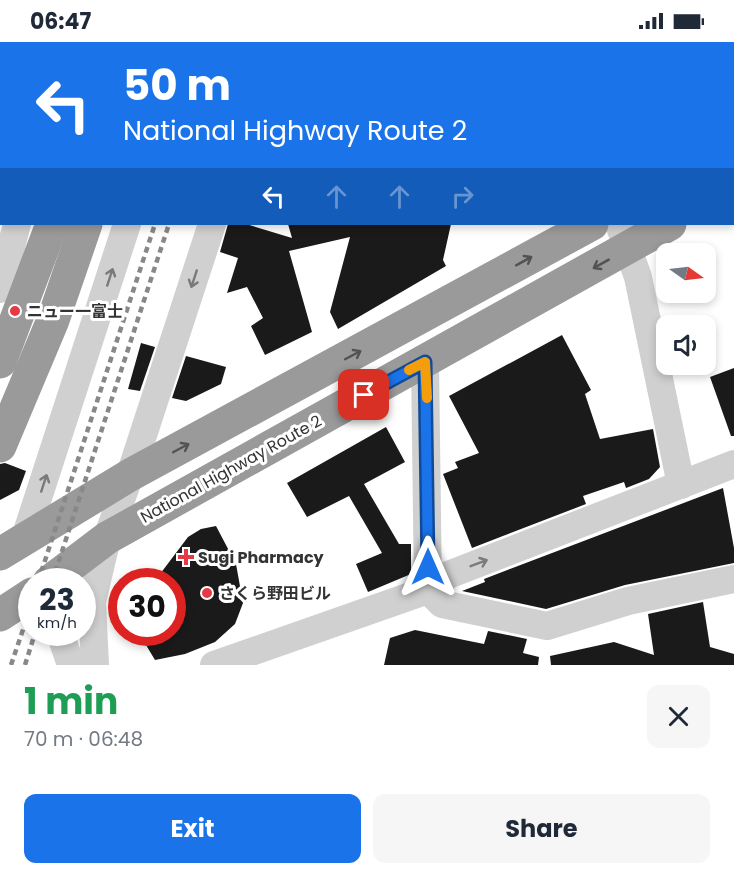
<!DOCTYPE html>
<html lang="en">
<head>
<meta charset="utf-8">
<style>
	:root { --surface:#fff; --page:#f6f6f7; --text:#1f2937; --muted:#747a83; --accent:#1a73e8 }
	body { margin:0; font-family:Poppins,"Noto Sans JP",sans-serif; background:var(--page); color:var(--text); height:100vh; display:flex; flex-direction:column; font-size:22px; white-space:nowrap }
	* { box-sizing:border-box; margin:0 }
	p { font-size:20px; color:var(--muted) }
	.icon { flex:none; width:33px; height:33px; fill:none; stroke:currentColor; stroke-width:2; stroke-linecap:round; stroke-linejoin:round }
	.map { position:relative; height:623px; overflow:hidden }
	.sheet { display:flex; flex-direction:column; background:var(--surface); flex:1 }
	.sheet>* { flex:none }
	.guide { position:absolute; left:0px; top:0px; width:735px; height:183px; box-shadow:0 3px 9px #0003; background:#1a73e8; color:#fff; overflow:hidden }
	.needle { width:39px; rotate:104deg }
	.fabs { position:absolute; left:656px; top:201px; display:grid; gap:12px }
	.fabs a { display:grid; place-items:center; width:60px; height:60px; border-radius:12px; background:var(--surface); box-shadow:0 3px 9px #0003; font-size:30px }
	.speed { position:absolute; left:18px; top:526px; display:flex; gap:12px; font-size:30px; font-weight:700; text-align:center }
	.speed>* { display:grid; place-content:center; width:78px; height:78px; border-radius:50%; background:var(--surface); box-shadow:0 3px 9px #0003; line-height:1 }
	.speed small { font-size:15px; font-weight:400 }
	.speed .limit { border:9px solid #d22; background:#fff; color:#111 }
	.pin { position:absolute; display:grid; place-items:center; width:51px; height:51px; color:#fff; margin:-26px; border-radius:12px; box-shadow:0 3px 9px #0006 }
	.me { position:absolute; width:66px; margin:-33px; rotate:0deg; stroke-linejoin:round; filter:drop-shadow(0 0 4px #0008) }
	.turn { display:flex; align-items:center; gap:21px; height:126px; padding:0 24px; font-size:27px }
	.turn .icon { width:78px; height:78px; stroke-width:2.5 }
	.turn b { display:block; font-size:42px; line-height:51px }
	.lanes { display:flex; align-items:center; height:57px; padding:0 24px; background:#0003; justify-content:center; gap:30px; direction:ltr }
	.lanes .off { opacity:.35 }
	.round { display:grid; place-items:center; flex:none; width:63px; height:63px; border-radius:12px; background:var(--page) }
	.head { display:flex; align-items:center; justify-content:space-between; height:102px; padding:0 24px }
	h1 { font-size:36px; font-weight:700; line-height:45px; color:#1e9e55 }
	.cta { display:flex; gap:12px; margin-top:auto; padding:12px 24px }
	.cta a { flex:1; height:69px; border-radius:12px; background:var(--accent); color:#fff; font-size:24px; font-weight:700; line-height:69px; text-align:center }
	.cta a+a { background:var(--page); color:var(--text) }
	.status { display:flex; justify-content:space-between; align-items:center; height:42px; padding:0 30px; background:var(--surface); direction:ltr }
	.status svg { height:16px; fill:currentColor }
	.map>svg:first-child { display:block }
</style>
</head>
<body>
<div class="status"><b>06:47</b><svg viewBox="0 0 49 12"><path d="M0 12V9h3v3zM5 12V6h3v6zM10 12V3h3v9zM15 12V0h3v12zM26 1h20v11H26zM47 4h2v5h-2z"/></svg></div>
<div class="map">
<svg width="734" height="623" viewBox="0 0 734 623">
	<rect width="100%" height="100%" fill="#fff"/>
	<g fill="#1a1a1a">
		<polygon points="228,182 246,182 292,196 288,182 451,182 443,218 446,224 338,287 330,270 350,195 289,209 312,290 265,313 251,284 263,276 247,245 227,251 238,216 220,210"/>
		<polygon points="562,293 591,348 585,352 600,397 653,387 660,425 649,437 626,446 624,440 583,454 586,462 472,506 443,432 458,426 455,420 479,411 449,354"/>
		<polygon points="141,301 155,305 140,349 128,347"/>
		<polygon points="186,314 226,325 221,342 186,359 172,356"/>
		<polygon points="734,326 734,394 731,394 710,335"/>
		<polygon points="386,385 405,420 364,442 399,502 411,502 411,532 368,550 356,522 382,511 349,454 307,475 287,441"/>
		<polygon points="5,421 26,429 19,448 0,458 0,422"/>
		<polygon points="723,446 734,506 734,521 625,543 546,567 462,549 485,540 484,537"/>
		<polygon points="216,484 236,522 243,561 235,582 215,600 185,612 155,618 146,603 146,591 172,591 172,540 154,540 188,495 201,487"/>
		<polygon points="703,560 710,605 734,612 734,623 551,623 550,614 614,600 654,613 648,572"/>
		<polygon points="415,588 484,602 488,589 527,597 523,611 539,615 538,623 384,623 390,596"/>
	</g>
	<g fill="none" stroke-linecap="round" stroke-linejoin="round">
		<g stroke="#d0d0d0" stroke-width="28">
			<polyline points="64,2 65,0"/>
			<polyline points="185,2 185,0"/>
			<polyline points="270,2 271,0"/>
			<polyline points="619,182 638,235 681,443"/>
			<polyline points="0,247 17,182"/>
			<polyline points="425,319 428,548 442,562 547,584 628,559 734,537"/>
			<polyline points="25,496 127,182"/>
			<polyline points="60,591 71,623"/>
			<polyline points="95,623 92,560 107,496 130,433 212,182"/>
			<polyline points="214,623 428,548 448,533 734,422"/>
		</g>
		<g stroke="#9a9a9a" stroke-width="33">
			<polyline points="111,2 111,0"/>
			<polyline points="145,2 146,0"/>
			<polyline points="734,101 734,100"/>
			<polyline points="734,143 734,142"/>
			<polyline points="0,320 52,182"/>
			<polyline points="0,404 53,278 86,182"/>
			<polyline points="0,512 130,433 592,182"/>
			<polyline points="49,540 107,496 670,182"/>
			<polyline points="0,573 32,552"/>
		</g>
		<g stroke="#888" stroke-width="4.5" stroke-dasharray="6 4.5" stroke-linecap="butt">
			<polyline points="214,2 214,0"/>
			<polyline points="229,2 229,0"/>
			<polyline points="38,540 155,182"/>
			<polyline points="52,540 169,182"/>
			<polyline points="11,623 32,561"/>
			<polyline points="25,623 35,591"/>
		</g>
	</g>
	<defs><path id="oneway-shaft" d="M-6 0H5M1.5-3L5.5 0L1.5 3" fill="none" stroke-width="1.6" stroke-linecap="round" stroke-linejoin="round" transform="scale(1.5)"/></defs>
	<g stroke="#525252">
		<use href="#oneway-shaft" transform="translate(524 219) rotate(-29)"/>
		<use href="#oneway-shaft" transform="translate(601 222) rotate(151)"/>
		<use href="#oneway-shaft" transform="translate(353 313) rotate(-28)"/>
		<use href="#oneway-shaft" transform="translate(181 406) rotate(-28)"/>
	</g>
	<g stroke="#7a7a7a">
		<use href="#oneway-shaft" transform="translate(110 235) rotate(-72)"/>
		<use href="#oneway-shaft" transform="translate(194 237) rotate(108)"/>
		<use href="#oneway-shaft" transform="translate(44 441) rotate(-72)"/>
		<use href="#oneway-shaft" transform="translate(479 521) rotate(-21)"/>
	</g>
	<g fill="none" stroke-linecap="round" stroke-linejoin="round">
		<defs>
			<polyline id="route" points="364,353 425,320 428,525"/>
		</defs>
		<use href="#route" stroke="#114b97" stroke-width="15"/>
		<use href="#route" stroke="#1a73e8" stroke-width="10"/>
		<polyline stroke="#f59e0b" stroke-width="10" points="409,328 425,320 427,356"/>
	</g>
	<g fill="#e63946" stroke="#fff" stroke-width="2">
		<circle cx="15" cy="269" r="6"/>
		<path d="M183 506h6v6h6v6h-6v6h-6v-6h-6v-6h6z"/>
		<circle cx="207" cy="551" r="6"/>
	</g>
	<g text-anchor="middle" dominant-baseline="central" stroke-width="6" stroke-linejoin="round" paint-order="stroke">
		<g font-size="16" font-weight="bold" fill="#333" stroke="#fff" text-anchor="start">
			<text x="27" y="269">ニュー一富士</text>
			<text x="198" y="515">Sugi Pharmacy</text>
			<text x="219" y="551">さくら野田ビル</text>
		</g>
		<g font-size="16" fill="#333" stroke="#fff">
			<text transform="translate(231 427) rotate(-29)">National Highway Route 2</text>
		</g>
	</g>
</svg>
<div class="fabs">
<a><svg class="needle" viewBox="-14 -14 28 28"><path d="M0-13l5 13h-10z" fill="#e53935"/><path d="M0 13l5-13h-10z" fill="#747a83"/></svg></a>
<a><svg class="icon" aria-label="sound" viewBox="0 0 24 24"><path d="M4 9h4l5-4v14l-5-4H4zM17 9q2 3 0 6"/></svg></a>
</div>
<div class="speed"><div>23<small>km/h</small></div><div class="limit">30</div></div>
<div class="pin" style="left:364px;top:353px;background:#d93025"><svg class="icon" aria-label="arrive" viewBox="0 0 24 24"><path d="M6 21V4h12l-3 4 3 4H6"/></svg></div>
<svg class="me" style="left:428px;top:525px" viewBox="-20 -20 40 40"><path d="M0-17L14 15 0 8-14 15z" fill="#1a73e8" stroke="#fff" stroke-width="4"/></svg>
<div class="guide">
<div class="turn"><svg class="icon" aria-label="left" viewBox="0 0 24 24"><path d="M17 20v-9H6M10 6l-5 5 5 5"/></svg><div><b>50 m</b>National Highway Route 2</div></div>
<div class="lanes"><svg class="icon" aria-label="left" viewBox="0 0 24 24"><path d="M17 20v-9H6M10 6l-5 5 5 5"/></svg><svg class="icon off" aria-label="ahead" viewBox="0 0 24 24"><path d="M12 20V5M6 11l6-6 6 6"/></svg><svg class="icon off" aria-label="ahead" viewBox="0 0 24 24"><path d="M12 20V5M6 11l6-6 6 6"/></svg><svg class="icon off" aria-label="right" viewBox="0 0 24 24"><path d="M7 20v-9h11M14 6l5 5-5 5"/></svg></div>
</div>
</div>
<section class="sheet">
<div class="head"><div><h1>1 min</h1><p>70 m · 06:48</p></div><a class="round"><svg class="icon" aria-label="close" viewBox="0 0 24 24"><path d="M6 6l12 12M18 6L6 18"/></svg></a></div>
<div class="cta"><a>Exit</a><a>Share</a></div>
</section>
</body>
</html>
